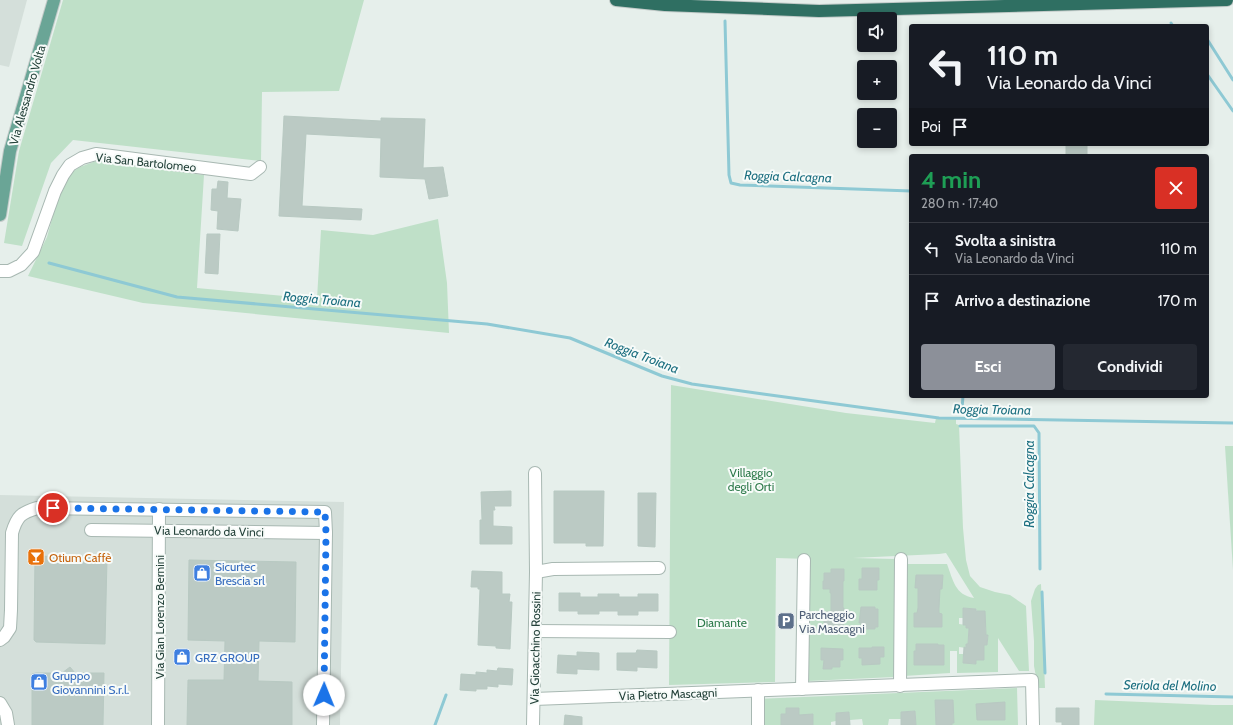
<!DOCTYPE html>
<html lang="it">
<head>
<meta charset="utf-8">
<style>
	:root { --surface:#171b24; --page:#242831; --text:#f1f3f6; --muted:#9ea1a6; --line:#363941; --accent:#8c9099 }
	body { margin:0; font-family:Cabin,sans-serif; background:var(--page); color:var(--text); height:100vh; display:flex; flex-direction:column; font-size:15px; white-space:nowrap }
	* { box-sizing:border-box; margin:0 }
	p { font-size:13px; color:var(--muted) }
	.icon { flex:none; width:22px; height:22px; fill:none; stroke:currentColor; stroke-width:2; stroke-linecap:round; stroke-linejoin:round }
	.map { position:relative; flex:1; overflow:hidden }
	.details { position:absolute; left:909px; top:154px; width:300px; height:244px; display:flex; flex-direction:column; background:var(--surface); border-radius:4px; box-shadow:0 2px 6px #0003 }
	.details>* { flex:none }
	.guide { position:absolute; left:909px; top:24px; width:300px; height:122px; border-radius:4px; box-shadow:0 2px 6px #0003; background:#171b24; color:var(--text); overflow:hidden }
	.buttons { position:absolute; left:857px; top:12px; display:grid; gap:8px }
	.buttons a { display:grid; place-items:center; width:40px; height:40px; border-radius:4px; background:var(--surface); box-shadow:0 2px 6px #0003; font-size:20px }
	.pin { position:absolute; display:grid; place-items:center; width:34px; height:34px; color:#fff; margin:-17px; border:2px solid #fff; border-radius:50%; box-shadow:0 1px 4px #0007 }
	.me { position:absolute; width:44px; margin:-22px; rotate:1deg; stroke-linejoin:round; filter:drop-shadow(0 0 3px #0008) }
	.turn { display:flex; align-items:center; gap:14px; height:84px; padding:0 12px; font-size:18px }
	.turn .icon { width:52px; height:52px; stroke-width:2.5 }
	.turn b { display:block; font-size:28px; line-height:34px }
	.then { display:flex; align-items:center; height:38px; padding:0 12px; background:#0003; gap:8px; font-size:15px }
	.round { display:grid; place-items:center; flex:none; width:42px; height:42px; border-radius:4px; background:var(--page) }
	.overview { display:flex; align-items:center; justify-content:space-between; height:68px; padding:0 12px }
	h1 { font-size:24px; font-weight:700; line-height:30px; color:#1e9e55 }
	.button { display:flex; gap:8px; margin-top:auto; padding:8px 12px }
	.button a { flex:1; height:46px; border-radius:4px; background:var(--accent); color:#fff; font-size:16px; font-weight:700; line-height:46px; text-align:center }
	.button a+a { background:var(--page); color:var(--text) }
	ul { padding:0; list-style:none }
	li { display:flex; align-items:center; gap:12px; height:52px; padding:0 12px; border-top:1px solid var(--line) }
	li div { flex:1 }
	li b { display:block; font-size:15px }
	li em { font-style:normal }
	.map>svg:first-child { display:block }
</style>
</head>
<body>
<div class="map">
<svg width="1233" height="725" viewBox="0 0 1233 725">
	<rect width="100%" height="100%" fill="#e6efeb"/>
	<g fill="#d4dfda">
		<polygon points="0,0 27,0 9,67 0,65"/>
		<polygon points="0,495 344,502 340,725 0,725"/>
	</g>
	<g fill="#bfe0c8" fill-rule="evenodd">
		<polygon points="63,0 364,0 339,91 262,92 261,161 73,140 51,163 22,246 4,243 19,151"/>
		<polygon points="96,161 204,175 197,288 317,299 321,230 373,235 438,219 447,283 449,333 143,303 28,276 47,237 59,194 72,172 80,167"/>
		<path d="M671 385 846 413 935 423 936 418 956 419V424L959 425 963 528 966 560 970 576 980 587 995 592 1010 595 1026 606 1029 671H1019L998 638V672L957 673V651H950V673L904 676 906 564H947C953 580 955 595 974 598L946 553 939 554 853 558 895 559 894 677 808 681 809 559 776 558 775 682 669 685ZM964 608 976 609 982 627H986V635L988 636 987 645H981V654H984V660H976L975 664 963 663V654H959V647L966 648 968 644 969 628 966 625 959 624V618H963Z"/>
		<polygon points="1225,446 1233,446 1233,570"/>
		<polygon points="1041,584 1045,688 1038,688 1034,666 1034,641 1031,601 1035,589 1038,585"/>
		<polygon points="1017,688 1018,725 916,725 915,711 901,712 901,719 889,719 888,725 863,725 862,719 850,720 849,712 836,713 836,721 831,722 831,725 813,725 813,715 799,715 799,708 786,708 786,714 781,715 781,725 751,725 753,699"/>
		<polygon points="1095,700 1213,705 1233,705 1233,725 1094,725"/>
	</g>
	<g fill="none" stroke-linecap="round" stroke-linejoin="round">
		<g stroke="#8ec9d4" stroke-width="3">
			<polyline points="725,21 729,175 731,183 740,185 911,191"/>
			<polyline points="1171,23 1173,26"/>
			<polyline points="1207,39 1233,80"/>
			<polyline points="1207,74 1233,111"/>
			<polyline points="49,263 177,297 487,324 570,338 662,376 692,384 763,394 939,418 1233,423"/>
			<polyline points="962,409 963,396"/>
			<polyline points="960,426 1034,426 1039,433 1040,569"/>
			<polyline points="1042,592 1045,673"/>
			<polyline points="1106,694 1233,697"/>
			<polyline points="435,725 446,695"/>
		</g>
	</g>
	<g fill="#bbcac4" stroke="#b8c9c2">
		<polygon points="284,116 381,121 381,118 425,119 423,168 443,167 448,196 429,199 425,179 380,177 381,138 306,134 302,206 362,209 361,220 279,216"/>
		<rect x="1066" y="144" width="21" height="12"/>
		<polygon points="218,181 228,182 227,198 241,199 238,231 217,229 218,211 211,210 212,189 217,189"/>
		<polygon points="207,234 220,234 218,274 205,273"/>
		<polygon points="511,491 511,506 494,506 495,510 493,510 493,526 512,527 512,544 480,544 480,520 482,520 481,492"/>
		<polygon points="554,491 604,491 603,546 586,546 586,543 554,543"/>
		<polygon points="638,493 656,493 655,547 638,546"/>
		<polygon points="35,556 107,558 105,644 36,642 34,640"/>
		<polygon points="189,560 296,562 295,642 259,641 258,681 292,682 292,725 187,725 188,680 224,680 225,641 188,640"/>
		<polygon points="862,568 879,568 879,580 877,580 877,590 859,590 859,579 862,579"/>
		<polygon points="831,569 844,569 844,581 843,581 843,608 844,608 843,631 830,631 830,628 824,628 824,612 831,612 831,593 830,593 830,589 823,589 823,581 824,581 824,573 831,573"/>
		<polygon points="472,571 502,572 502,594 510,594 509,602 512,602 510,649 496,648 496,646 478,645 480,589 478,589 478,587 471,587"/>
		<polygon points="916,575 943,575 942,589 940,589 939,608 939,613 942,614 942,627 914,627 914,613 917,613 918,608 918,588 915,588"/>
		<polygon points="559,593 580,593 580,597 598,597 598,594 619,594 619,597 638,597 638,594 658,594 658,611 638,611 638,615 618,615 618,611 599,611 599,614 578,614 578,611 559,611"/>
		<polygon points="861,607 875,607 875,609 878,609 878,627 875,627 875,629 861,629 861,623 859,623"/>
		<polygon points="963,608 976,609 976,611 985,611 986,635 988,635 987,645 984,645 984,660 976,660 976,664 963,663 964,647 966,648 966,644 968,644 969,628 966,628 966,625 963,625"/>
		<polygon points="916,644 938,644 938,645 944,645 944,665 914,665 914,651 916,651"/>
		<polygon points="872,647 884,647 884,657 880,657 880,664 862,665 862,658 859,658 859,648 872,648"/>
		<polygon points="821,648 843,649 843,660 840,660 840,667 832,667 832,669 823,669 824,660 821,660"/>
		<polygon points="637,650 657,651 657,668 637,667 637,671 617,670 617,653 636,653"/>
		<polygon points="577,652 599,653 599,670 577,669 577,674 557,673 558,655 577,656"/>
		<polygon points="70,667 75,673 104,673 103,725 32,725 32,674 36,673 62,673"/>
		<polygon points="498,668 513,669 512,685 498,684 498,687 487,686 487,689 476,689 476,691 460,690 461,674 476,675 476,672 487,673 487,670 497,671"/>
		<polygon points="935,700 953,700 954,723 952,723 952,725 936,725"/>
		<polygon points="1005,702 1005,720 977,720 976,704"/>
		<polygon points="786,708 799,708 799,715 813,714 813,725 781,725 781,714 786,714"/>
		<polygon points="1056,708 1079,708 1079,725 1062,725 1062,722 1056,722"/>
		<polygon points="915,711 916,725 901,725 901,712"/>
		<polygon points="849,712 850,725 836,725 836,713"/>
		<polygon points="565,715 582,717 582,725 564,725"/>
	</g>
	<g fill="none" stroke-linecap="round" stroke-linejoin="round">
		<defs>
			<g id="minor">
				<polyline points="0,271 9,271 21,265 33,252 55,191 63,175 70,165 82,158 96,154 251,174 260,167"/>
				<polyline points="91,530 326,533"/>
				<polyline points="536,572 553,569 659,568"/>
				<polyline points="535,631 670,632"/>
				<path d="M0 640 4 637 10 628 11 610 12 533C17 516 21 513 37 508L325 512 326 533 323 725"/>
				<polyline points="900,686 901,559"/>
				<polyline points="802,689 804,560"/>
				<polyline points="534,699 1032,680 1033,725"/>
				<polyline points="0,703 6,713 8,725"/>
				<polyline points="158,725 159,509"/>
				<polyline points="533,725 536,572 535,473"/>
				<polyline points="758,725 758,690"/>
			</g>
			<polyline id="major" points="0,215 10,151 54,0"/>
			<polyline id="highway" points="616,0 665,5 819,11 1227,0"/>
		</defs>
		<use href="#minor" stroke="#a8b8b2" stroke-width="14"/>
		<use href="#major" stroke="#c2cac8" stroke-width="14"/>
		<use href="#highway" stroke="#c2cac8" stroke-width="14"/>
		<use href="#minor" stroke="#fff" stroke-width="12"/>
		<use href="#major" stroke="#6aa596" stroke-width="12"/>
		<use href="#highway" stroke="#2f6f62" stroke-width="12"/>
	</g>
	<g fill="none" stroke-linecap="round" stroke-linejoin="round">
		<polyline stroke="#1a73e8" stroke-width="7" stroke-dasharray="0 12.6" points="53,508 325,512 326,533 324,695"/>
	</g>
	<defs>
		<symbol id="bar-square" viewBox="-11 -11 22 22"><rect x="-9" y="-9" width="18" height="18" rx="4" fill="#e8710a" stroke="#f7fbf9"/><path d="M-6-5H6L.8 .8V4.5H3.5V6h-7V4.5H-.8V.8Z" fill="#fff"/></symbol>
		<symbol id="shop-square" viewBox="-11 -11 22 22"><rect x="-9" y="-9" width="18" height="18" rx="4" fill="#3f7fe0" stroke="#f7fbf9"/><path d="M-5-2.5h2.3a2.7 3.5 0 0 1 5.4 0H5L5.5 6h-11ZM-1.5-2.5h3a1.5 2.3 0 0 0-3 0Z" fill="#fff"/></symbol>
		<symbol id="parking-square" viewBox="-11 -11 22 22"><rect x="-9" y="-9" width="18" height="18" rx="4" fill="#5c6f8a" stroke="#f7fbf9"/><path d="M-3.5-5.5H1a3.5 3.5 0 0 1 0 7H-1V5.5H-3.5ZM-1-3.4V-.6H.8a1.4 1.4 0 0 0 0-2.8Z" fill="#fff"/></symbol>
	</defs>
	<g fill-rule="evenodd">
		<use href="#bar-square" x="26" y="547" width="20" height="20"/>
		<use href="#shop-square" x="192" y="563" width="20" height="20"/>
		<use href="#parking-square" x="776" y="611" width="20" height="20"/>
		<use href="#shop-square" x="172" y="647" width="20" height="20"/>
		<use href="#shop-square" x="29" y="672" width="20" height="20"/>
	</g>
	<g text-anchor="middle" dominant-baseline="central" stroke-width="4" stroke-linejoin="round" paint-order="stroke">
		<g font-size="12" fill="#24423a" stroke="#f7fbf9">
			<text transform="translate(27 95) rotate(-74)">Via Alessandro Volta</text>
			<text transform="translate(146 162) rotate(6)">Via San Bartolomeo</text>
			<text transform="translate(209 531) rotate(1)">Via Leonardo da Vinci</text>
			<text transform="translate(159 617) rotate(-90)">Via Gian Lorenzo Bernini</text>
			<text transform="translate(535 648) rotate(-89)">Via Gioacchino Rossini</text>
			<text transform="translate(668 694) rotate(-2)">Via Pietro Mascagni</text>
		</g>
		<g font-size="12" fill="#2d7a4b" stroke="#f7fbf9">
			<text x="751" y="472">Villaggio<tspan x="751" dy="14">degli Orti</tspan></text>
			<text x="722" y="622">Diamante</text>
		</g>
		<g font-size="12" fill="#c56008" stroke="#f7fbf9" text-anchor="start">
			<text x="49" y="557">Otium Caffè</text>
		</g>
		<g font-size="12" fill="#366cbe" stroke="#f7fbf9" text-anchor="start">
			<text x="215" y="566">Sicurtec<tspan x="215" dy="14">Brescia srl</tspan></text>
			<text x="195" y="657">GRZ GROUP</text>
			<text x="52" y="675">Gruppo<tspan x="52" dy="14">Giovannini S.r.l.</tspan></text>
		</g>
		<g font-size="12" fill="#4e5e75" stroke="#f7fbf9" text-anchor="start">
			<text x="799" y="614">Parcheggio<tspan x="799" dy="14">Via Mascagni</tspan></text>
		</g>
		<g font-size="13" font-style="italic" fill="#1c6f80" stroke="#f7fbf9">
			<text transform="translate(788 176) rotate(2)">Roggia Calcagna</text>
			<text transform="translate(322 299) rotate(5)">Roggia Troiana</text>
			<text transform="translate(642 355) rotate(21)">Roggia Troiana</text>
			<text transform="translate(992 409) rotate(1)">Roggia Troiana</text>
			<text transform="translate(1029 484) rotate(-90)">Roggia Calcagna</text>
			<text transform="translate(1170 685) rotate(1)">Seriola del Molino</text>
		</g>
	</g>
</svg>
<div class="buttons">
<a><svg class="icon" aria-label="sound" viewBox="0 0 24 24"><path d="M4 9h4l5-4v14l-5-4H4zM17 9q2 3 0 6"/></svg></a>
<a>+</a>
<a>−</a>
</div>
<div class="pin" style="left:53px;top:508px;background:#d93025"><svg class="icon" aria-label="arrive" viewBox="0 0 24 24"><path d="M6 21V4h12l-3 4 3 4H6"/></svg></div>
<svg class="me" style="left:324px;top:695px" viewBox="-20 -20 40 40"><circle r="19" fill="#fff"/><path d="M0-13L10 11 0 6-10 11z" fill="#1a73e8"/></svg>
<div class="guide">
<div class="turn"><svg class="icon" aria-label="left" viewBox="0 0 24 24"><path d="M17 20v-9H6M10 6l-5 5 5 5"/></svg><div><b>110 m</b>Via Leonardo da Vinci</div></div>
<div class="then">Poi<svg class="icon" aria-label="arrive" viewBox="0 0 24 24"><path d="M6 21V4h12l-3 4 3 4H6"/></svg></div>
</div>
<section class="details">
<div class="overview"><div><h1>4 min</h1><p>280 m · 17:40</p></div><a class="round" style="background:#d93025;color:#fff"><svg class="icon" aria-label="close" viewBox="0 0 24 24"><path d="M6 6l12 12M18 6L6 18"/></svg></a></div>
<ul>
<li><svg class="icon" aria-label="left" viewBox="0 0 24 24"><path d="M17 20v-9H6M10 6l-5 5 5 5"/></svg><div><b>Svolta a sinistra</b><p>Via Leonardo da Vinci</p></div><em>110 m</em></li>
<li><svg class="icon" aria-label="arrive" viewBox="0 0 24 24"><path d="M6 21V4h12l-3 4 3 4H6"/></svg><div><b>Arrivo a destinazione</b></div><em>170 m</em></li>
</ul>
<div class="button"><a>Esci</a><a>Condividi</a></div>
</section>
</div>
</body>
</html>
